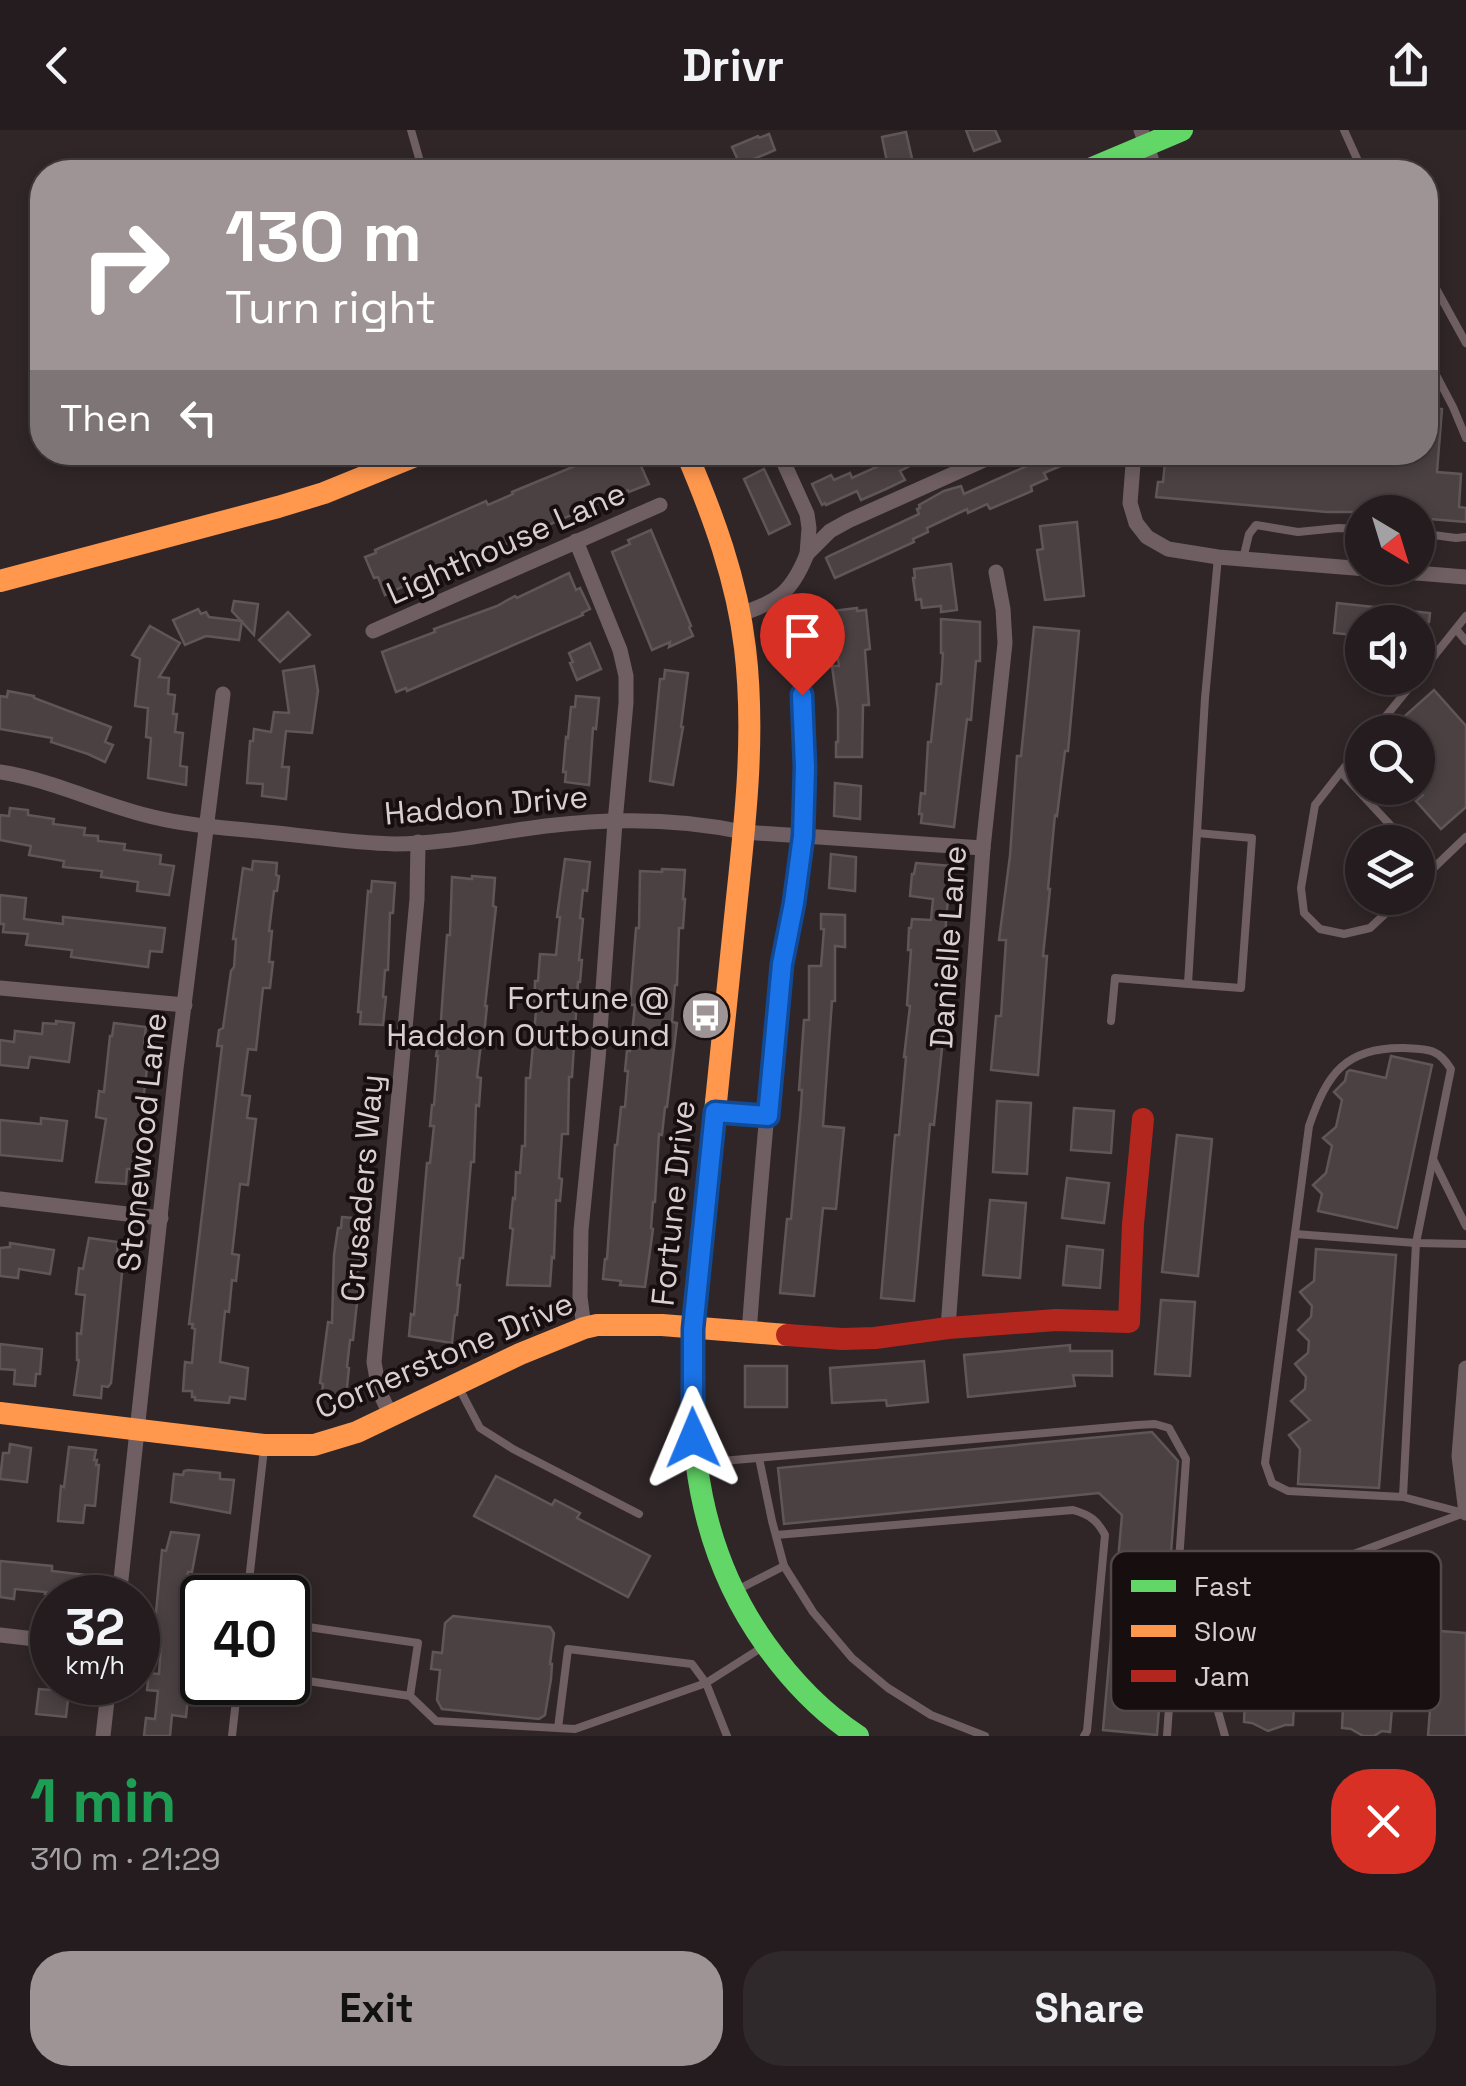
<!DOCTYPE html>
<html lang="en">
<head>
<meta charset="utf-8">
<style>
	:root { --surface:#241c1e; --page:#30292b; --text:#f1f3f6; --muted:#a3a1a4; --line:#413a3c; --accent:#9e9395 }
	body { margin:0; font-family:"Space Grotesk",sans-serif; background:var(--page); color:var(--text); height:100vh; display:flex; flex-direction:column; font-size:38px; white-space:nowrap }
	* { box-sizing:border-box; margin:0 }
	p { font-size:32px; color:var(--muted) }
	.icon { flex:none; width:55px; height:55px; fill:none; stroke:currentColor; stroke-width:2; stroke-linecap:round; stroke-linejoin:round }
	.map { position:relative; height:1606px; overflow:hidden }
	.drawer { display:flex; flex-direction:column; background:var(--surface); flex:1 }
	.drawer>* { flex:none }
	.top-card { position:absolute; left:30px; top:30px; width:1408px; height:305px; border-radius:40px; box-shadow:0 5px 15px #0003,0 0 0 2px var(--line); background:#9e9395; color:#fff; overflow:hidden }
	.needle { width:65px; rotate:142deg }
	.buttons { position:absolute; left:1345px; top:365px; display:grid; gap:20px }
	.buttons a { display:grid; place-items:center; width:90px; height:90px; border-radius:50%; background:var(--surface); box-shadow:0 5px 15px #0003,0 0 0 2px var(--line); font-size:50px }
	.speed { position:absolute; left:30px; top:1445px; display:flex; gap:20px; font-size:50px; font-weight:700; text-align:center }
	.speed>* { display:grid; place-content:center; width:130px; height:130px; border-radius:50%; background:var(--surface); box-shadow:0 5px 15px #0003,0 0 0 2px var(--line); line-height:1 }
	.speed small { font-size:25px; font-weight:400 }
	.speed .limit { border:5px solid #111; border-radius:15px; background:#fff; color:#111 }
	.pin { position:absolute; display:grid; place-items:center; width:85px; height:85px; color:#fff; margin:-102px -42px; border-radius:50% 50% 50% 0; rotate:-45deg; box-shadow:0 0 10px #0007 }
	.pin .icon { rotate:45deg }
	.me { position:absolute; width:110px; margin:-55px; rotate:359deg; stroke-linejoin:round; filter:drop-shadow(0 0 8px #0008) }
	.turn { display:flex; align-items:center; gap:35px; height:210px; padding:0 30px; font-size:45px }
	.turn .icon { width:130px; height:130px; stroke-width:2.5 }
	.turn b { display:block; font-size:70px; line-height:85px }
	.then { display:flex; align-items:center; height:95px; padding:0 30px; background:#0003; gap:20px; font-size:38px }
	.round { display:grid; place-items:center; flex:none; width:105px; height:105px; border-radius:40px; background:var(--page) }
	.overview { display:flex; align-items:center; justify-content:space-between; height:170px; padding:0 30px }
	h1 { font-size:60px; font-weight:700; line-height:75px; color:#1e9e55 }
	.cta { display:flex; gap:20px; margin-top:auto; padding:20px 30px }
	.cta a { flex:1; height:115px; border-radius:40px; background:var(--accent); color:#111; font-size:40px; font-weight:700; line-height:115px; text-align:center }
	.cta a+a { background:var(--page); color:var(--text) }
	header { display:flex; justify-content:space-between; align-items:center; height:130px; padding:0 30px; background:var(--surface); font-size:45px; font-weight:700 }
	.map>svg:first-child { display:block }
</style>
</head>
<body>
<header><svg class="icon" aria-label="back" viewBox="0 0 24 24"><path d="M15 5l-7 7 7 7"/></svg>Drivr<svg class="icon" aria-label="share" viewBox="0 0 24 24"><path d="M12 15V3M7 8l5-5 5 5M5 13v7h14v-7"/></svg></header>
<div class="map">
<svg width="1466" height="1606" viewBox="0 0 1466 1606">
	<rect width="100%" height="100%" fill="#302628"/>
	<g fill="#4b4143" stroke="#5f5658" stroke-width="2.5">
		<polygon points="966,0 995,0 1000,11 974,21"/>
		<polygon points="906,2 915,42 889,42 882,7"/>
		<polygon points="769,4 775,20 740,35 732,17 758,6 759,8"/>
		<polygon points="1425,277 1442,279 1437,342 1461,344 1459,377 1466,378 1466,392 1418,388 1418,382 1327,382 1156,367 1158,352 1163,352 1166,322 1425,322"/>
		<polygon points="589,322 640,322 645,334 641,336 649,354 629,362 628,360 492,420 490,417 456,432 457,435 439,443 437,440 385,465 378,447 374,448 365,427 376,423 375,420 486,371 488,375 513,364 512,362 592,329"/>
		<polygon points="888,322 938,322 900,341 905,350 886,359 861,370 857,361 826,375 825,373 822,375 812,354 831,345 834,350 850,343 852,348 892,330"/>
		<polygon points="1034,322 1058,322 1063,335 1044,343 1047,349 1031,356 1032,361 990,379 987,374 968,383 967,379 927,398 928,402 913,409 914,412 835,448 826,428 829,426 919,384 917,379 920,378 919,375 944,361 961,356 964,364 1038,331"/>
		<polygon points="764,339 790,394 769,404 744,349"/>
		<polygon points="1077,392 1084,466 1045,470 1037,420 1043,419 1040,396"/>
		<polygon points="651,400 691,496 689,497 693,506 669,517 670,512 652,520 612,422 630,414 628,410"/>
		<polygon points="951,434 957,480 941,482 941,476 922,478 921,469 916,470 913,448 915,448 914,439"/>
		<polygon points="569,443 576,460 580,458 590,479 582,483 583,485 407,561 406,558 396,562 382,522 435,502 434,499 497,476 515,466 517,468"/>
		<polygon points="234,471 258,474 254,505 232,481"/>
		<polygon points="1337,473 1430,483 1429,492 1362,492 1362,506 1334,503"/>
		<polygon points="857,478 857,481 866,480 870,519 865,520 869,575 863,575 862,627 836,627 836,612 838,612 838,579 832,536 839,536 832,481"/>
		<polygon points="198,479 201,484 206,482 209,487 242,491 239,510 206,506 185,515 173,490"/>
		<polygon points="288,482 310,505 280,532 259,510"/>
		<polygon points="941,489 980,492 980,531 976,531 971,590 967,589 954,697 921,693 922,684 919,684 921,663 925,664 928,612 931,612 937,554 941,554 943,523 941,523"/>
		<polygon points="150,496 180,513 159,547 169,548 168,564 175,565 173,584 177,584 175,602 183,603 180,636 187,637 186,655 148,648 151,608 146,607 148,578 135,576 140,529 132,525"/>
		<polygon points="1034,497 1079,501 1068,621 1065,621 1057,686 1055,685 1048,759 1050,759 1043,826 1047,826 1038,945 991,940 996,886 1001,886 1006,810 999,810 1010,726 1017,626 1021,626"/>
		<polygon points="590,513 601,539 577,550 570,533 573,532 569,523"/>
		<polygon points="314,536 318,561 312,603 286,601 282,637 289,637 286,669 262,666 263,654 247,653 250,611 253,611 254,599 271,602 274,582 289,583 283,541"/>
		<polygon points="665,540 688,543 681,597 683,597 673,655 650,651 660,549 664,549"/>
		<polygon points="1434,560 1466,596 1466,677 1441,699 1416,671 1423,665 1418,659 1418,602 1387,602"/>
		<polygon points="8,561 34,566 34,568 111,597 105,612 113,615 105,632 88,624 51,612 52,608 0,599 0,566 7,567"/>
		<polygon points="576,566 599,568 596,599 593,598 589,655 565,652 566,642 563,642 566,607 568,608 571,577 575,577"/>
		<polygon points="835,653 861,656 860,689 834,686"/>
		<polygon points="10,678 28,680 28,685 54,689 53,694 85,698 84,705 98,706 98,711 125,714 124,720 161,725 160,734 174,736 169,765 137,761 138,752 101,747 102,741 63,737 64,731 29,725 31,716 0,710 0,685 9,686"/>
		<polygon points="831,724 856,727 855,761 829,758"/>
		<polygon points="565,729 590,732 587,761 583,760 580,788 583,789 579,830 582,830 580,852 578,852 572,947 569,947 568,1004 562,1004 559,1048 562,1049 560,1071 556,1070 554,1128 552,1127 550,1156 507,1155 513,1099 510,1098 513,1068 515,1069 516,1042 520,1043 522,1016 525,1016 526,948 530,948 536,881 534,881 535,851 538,851 540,824 556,825 560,787 557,787"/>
		<polygon points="253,731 277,733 276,745 279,746 277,761 274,761 269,801 272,801 269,832 273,832 270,858 263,858 256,920 248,919 242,965 250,966 247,988 256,989 248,1055 240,1054 232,1124 239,1125 236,1151 232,1150 229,1182 225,1181 220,1232 248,1238 245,1269 230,1267 229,1273 195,1270 195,1267 192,1267 192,1261 183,1261 185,1232 192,1233 195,1199 192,1198 193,1194 189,1194 222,916 217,916 219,900 223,898 231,841 234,837 236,809 233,809 243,738 252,740"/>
		<polygon points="916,733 951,736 946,791 944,845 946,845 942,899 944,899 934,995 930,994 914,1171 881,1168 895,1005 899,1005 906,927 904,927 910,876 907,875 911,820 908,820 909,798 911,798 912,789 931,790 933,769 910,766 912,744 914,744"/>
		<polygon points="662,739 685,740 683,769 685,769 683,798 679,798 677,855 675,855 672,892 677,893 667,977 665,977 662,1005 659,1004 655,1072 653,1072 651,1098 653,1099 645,1157 620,1155 621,1151 603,1149 605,1129 607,1129 615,1015 617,1015 621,977 625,977 628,941 625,941 627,920 630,921 635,875 630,875 636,798 639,798 640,741 662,742"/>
		<polygon points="472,746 495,748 493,776 496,777 485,876 487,876 484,905 482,905 477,947 481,948 479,976 476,975 474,1032 471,1032 463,1128 460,1128 457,1155 460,1155 457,1185 455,1185 452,1213 409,1206 411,1184 414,1185 427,1033 430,1033 434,996 430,996 432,975 434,975 438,926 436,926 440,904 447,805 450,805 452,747 472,749"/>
		<polygon points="372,751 395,753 393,783 390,783 388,840 385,840 383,867 386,867 383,895 360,894 361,882 358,882 368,761 371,762"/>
		<polygon points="0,765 26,768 24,789 63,794 63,787 165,798 162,822 150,821 148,837 71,827 72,820 26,815 28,804 3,802 4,794 0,794"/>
		<polygon points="821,784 845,785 845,817 835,816 835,871 832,871 823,996 844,998 836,1079 823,1078 814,1166 780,1163 787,1089 791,1089 801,977 802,960 799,960 804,890 809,890 809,836 821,836 824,799 821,799"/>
		<polygon points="56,891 74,893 69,932 30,927 28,938 0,935 0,910 14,912 15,901 42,904 43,893 56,894"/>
		<polygon points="114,893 146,897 144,913 150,913 135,1039 127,1039 126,1054 96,1052 106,989 96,987 99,961 104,962 110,906 112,906"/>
		<polygon points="1391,926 1432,935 1397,1098 1318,1081 1322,1064 1313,1055 1326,1043 1332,1016 1323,1008 1336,997 1342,970 1334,962 1345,951 1347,942 1350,940 1386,948"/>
		<polygon points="997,971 1031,973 1027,1044 993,1042"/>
		<polygon points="1074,978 1114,981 1111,1023 1071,1020"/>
		<polygon points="41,988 67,991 62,1031 0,1025 0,990 41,994"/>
		<polygon points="1177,1005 1212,1009 1198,1146 1162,1142"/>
		<polygon points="1067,1048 1109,1053 1104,1093 1062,1088"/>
		<polygon points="990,1070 1026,1073 1020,1148 983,1145"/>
		<polygon points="342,1087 366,1089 363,1117 360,1117 358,1145 360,1145 353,1210 350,1210 347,1237 349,1238 346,1267 322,1264 323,1254 320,1253 328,1192 332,1193 334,1125 338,1098 341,1098"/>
		<polygon points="89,1108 118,1112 117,1122 124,1123 111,1253 108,1257 102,1256 101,1268 74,1265 79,1230 77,1230 77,1203 81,1204 85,1165 76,1164 79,1138 83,1139"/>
		<polygon points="10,1113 54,1120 50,1144 19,1139 18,1148 0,1146 0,1118 10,1117"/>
		<polygon points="1067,1116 1103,1120 1100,1158 1063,1155"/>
		<polygon points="1316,1119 1396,1125 1379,1358 1298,1354 1300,1319 1289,1305 1310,1290 1291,1271 1305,1259 1306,1247 1295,1234 1308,1223 1309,1211 1298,1200 1311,1187 1312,1176 1300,1162 1314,1151"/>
		<polygon points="1161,1170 1195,1172 1190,1246 1155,1244"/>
		<polygon points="0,1214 42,1219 40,1244 36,1244 35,1256 14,1254 15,1240 0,1239"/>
		<polygon points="1070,1215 1070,1221 1112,1221 1112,1246 1073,1245 1075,1256 968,1267 964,1225"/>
		<polygon points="924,1231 928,1272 887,1276 886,1270 832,1273 830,1238"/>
		<rect x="745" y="1236" width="42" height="41"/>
		<polygon points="1152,1302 1178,1331 1157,1605 1103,1600 1122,1385 1099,1363 784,1394 778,1338"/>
		<polygon points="10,1314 31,1318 27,1352 0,1349 3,1323 9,1323"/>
		<polygon points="69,1317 96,1320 94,1330 97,1330 96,1335 99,1335 95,1376 85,1375 83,1393 58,1391 61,1356 64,1357"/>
		<polygon points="188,1340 220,1343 220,1349 234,1350 230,1383 171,1372 174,1344 183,1345 184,1341"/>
		<polygon points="496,1346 552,1375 555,1370 580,1383 577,1388 650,1426 628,1467 474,1386"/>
		<polygon points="171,1402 199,1405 192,1442 188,1442 182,1499 200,1501 196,1540 191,1539 186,1587 172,1585 170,1606 144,1606 146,1588 155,1589 158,1561 147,1560 149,1543 159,1544 161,1515 153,1514 162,1420 166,1421"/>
		<polygon points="0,1431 52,1436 52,1441 87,1445 84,1465 70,1464 70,1468 53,1468 53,1465 45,1464 46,1462 15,1459 14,1469 0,1467"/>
		<polygon points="1235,1472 1256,1473 1254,1496 1333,1501 1334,1476 1415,1481 1414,1499 1466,1503 1466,1606 1428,1606 1430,1580 1392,1578 1390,1602 1382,1601 1374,1606 1363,1606 1351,1599 1342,1598 1343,1577 1294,1574 1293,1595 1285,1595 1268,1601 1252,1593 1244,1592 1245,1570 1228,1569"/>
		<polygon points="453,1486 550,1497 554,1503 550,1534 552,1534 551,1549 545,1585 539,1589 442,1579 437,1570 440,1540 431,1539 433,1522 442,1523 445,1493"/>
		<polygon points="53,1552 70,1552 66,1587 36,1584 39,1559 52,1560"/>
	</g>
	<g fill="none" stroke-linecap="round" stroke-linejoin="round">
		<g stroke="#6f5f63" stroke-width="8">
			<polyline points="411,0 423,42"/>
			<polyline points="1344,0 1363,42"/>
			<polyline points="1425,145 1433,153 1466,213"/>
			<polyline points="1425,224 1453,277 1466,308"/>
			<polyline points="1418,403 1456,408 1466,407"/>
			<polyline points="1243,429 1249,404 1256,395 1298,402 1338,398 1362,399"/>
			<polyline points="1456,499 1466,511"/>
			<polyline points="1418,546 1466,486"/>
			<polyline points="1373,602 1417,548"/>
			<polyline points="1362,615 1315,675 1301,758 1304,783 1320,799 1344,804 1370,798 1402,768"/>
			<polyline points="1341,642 1406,712"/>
			<polyline points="1418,725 1431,740"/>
			<polyline points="1418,753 1466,707"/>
			<polyline points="1188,854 1241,858 1252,708 1197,703"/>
			<polyline points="1111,891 1115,848 1188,854 1205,568 1218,427"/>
			<polyline points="1433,1029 1466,1096"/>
			<polyline points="1295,1104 1416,1113 1466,1114"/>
			<polyline points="459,1258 480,1298 513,1319 639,1384"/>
			<polyline points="759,1328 772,1391 784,1436 813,1482 852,1528 888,1558 931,1585 985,1606"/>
			<polyline points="699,1333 1137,1295 1155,1294 1169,1298 1186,1329 1167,1606"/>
			<path d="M1403 1367 1416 1113 1451 939C1438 918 1427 919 1404 918 1345 917 1327 944 1309 996L1265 1333 1272 1353 1288 1361 1403 1367 1464 1383"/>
			<path d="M776 1405 1073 1380C1090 1385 1097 1390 1105 1405L1087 1601 1084 1606"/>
			<polyline points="735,1461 784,1436"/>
			<polyline points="247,1468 264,1319"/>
			<polyline points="410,1566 301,1550 308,1497 418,1513 410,1566 436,1591 575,1599 706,1553 761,1518"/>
			<polyline points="558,1598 568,1519 692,1534 706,1553 727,1606"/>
			<polyline points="232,1606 238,1552"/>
			<polyline points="1225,1606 1216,1574 1224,1465 1234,1449 1249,1439 1308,1433 1351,1425 1464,1383"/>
		</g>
		<g stroke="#6f5f63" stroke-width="15">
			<polyline points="1141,0 1156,42"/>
			<polyline points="779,322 807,384 809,398 807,424 830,401 848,391 1002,322"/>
			<polyline points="1134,322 1130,373 1136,393 1147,407 1168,419 1218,427 1466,447"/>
			<polyline points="576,411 620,520 626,546 626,573 615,692 598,929 581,1100 580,1167 584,1198"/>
			<path d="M738 485C778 471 791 464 807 424"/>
			<polyline points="373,501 660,375"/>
			<path d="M0 642C53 650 101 675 153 687 190 696 228 698 266 702 309 706 352 713 395 714 445 714 497 702 546 696 612 688 678 688 743 702L983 718"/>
			<polyline points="0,858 185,875"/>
			<polyline points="715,982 768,986"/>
			<polyline points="0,1069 161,1088"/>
			<polyline points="948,1198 983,718 1005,513 1003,479 996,442"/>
			<path d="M749 1203C758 1081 768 959 782 838 787 793 800 748 804 703 809 632 804 559 796 489"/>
			<polyline points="1466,1238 1459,1326 1466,1383"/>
			<polyline points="391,1286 379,1261 374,1232 417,769 418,712"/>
			<polyline points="119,1468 176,939 223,564"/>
			<polyline points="0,1505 52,1511"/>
			<polyline points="103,1606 109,1552"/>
		</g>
		<g stroke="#63d668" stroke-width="22">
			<polyline points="1083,42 1182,0"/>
			<path d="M716 972C711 1026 705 1079 700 1132 686 1269 682 1398 766 1515 791 1550 821 1582 858 1606"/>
		</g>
		<g stroke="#ff974d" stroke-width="22">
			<path d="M686 322C713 385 737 450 745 518 755 601 746 685 737 768 730 836 723 904 716 972"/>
			<polyline points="0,451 278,377 324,363 425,322"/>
			<polyline points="0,1283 264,1315 314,1315 357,1302 520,1224 584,1198 597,1195 662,1195 787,1205"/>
		</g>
		<polyline stroke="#b3261e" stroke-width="22" points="787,1205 842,1209 875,1208 948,1198 1056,1190 1129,1192 1133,1094 1143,989"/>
	</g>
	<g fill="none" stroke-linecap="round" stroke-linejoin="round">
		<defs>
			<polyline id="route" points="693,1308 693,1199 715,982 768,986 782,834 794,773 803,706 805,637 802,565"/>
		</defs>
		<use href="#route" stroke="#114b97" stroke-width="25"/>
		<use href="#route" stroke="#1a73e8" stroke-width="18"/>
	</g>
	<defs>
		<symbol id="bus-disc" viewBox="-11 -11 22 22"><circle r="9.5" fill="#9e9395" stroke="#170e10"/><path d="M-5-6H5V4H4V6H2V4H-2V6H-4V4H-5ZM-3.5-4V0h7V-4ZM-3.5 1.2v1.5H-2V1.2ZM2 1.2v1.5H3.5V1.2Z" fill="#fff"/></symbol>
	</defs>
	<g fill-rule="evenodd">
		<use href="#bus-disc" x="678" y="858" width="55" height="55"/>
	</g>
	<g text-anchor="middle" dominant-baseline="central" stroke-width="8" stroke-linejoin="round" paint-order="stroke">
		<g font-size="32" fill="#daced0" stroke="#170e10">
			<text transform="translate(506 413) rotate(-24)">Lighthouse Lane</text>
			<text transform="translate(486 675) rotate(-5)">Haddon Drive</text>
			<text transform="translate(948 817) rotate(-86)">Danielle Lane</text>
			<text transform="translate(142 1012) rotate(-84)">Stonewood Lane</text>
			<text transform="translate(362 1058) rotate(-85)">Crusaders Way</text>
			<text transform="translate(673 1073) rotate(-84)">Fortune Drive</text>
			<text transform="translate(444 1225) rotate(-23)">Cornerstone Drive</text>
		</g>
		<g font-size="32" fill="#daced0" stroke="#170e10" text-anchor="end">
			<text x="670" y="868">Fortune @<tspan x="670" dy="37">Haddon Outbound</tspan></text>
		</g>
	</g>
	<rect x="1111" y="1421" width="330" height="160" rx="15" fill="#170e10" stroke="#52484a" stroke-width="2.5"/>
	<rect x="1131" y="1450" width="45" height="12" fill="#63d668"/>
	<rect x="1131" y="1495" width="45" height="12" fill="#ff974d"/>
	<rect x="1131" y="1540" width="45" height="12" fill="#b3261e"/>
	<g font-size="28" fill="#daced0">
		<text x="1194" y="1466">Fast</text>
		<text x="1194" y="1511">Slow</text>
		<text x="1194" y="1556">Jam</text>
	</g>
</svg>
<div class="buttons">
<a><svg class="needle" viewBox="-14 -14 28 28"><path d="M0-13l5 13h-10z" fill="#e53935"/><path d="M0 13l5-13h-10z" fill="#a3a1a4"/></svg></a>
<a><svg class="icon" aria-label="sound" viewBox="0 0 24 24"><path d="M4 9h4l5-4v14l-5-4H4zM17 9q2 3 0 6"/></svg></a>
<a><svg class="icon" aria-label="search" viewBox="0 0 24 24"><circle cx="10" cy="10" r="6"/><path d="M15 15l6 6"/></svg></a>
<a><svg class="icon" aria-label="layers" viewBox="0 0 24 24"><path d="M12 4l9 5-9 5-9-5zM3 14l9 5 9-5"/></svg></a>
</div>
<div class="speed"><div>32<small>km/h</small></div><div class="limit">40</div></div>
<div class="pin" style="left:802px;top:565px;background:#d93025"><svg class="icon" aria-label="arrive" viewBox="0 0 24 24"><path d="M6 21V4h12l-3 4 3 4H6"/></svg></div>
<svg class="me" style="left:693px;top:1308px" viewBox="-20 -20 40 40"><path d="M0-17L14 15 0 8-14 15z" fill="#1a73e8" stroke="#fff" stroke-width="4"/></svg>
<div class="top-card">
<div class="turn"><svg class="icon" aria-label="right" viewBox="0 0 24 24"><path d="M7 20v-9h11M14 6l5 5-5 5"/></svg><div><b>130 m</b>Turn right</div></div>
<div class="then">Then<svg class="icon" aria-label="left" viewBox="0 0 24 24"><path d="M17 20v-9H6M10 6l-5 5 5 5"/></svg></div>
</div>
</div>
<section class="drawer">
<div class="overview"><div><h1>1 min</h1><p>310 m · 21:29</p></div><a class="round" style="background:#d93025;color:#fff"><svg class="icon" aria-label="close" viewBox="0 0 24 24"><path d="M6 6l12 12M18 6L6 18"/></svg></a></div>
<div class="cta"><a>Exit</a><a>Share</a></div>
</section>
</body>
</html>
